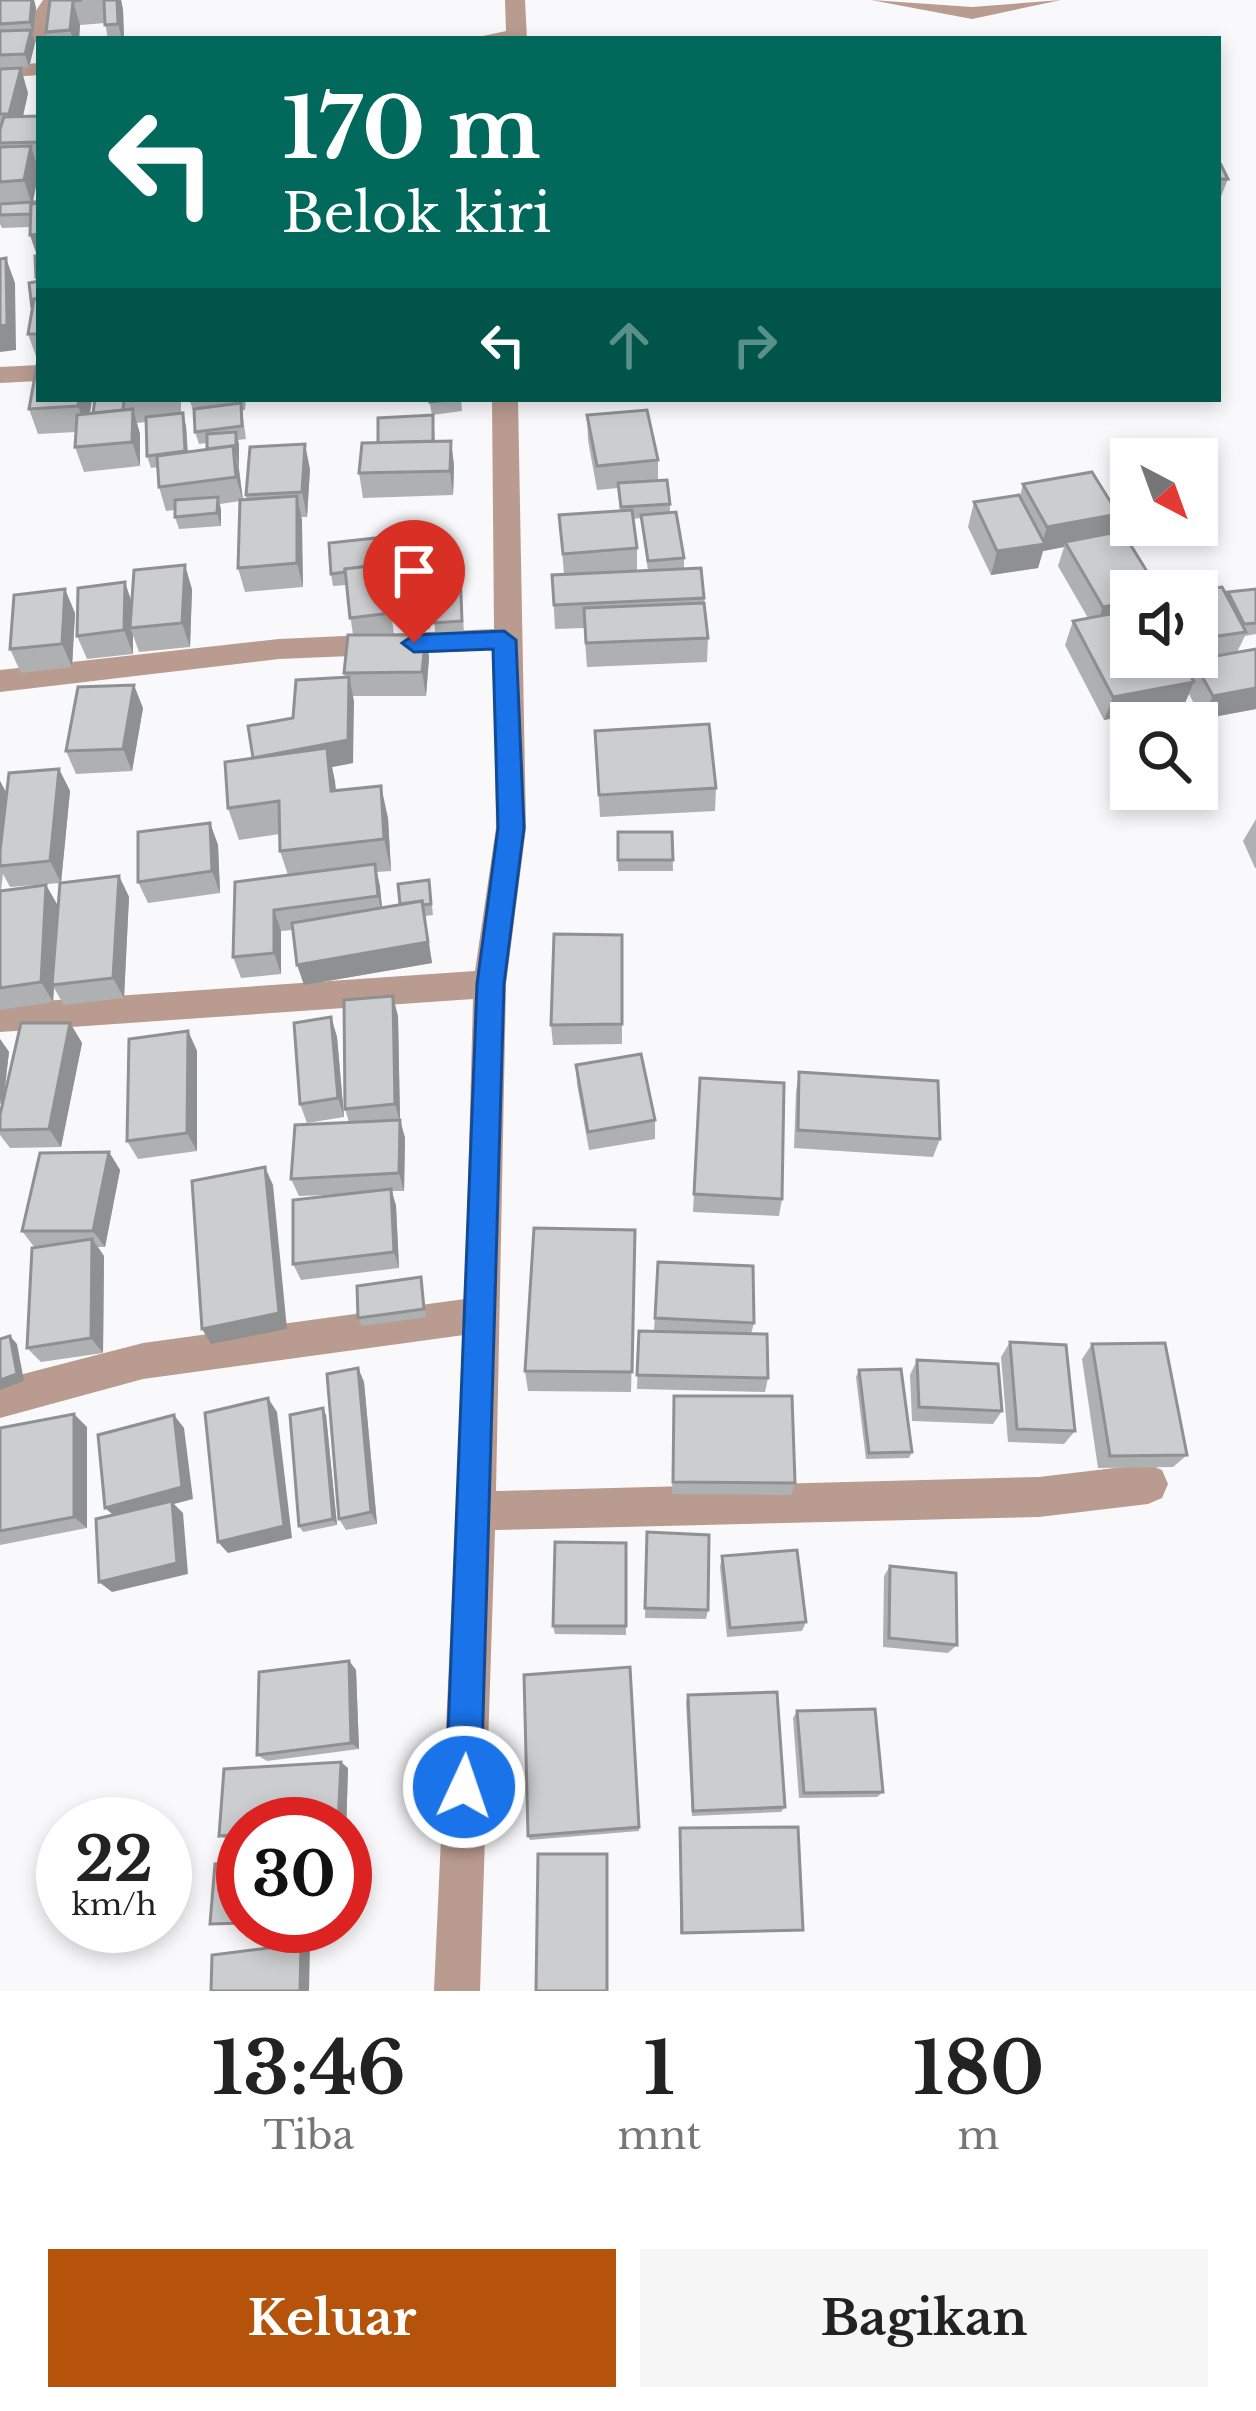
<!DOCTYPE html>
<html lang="id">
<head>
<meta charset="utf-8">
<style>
	:root { --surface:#fff; --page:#f6f6f6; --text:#222; --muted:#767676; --accent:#b45309 }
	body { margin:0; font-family:"Libre Baskerville",serif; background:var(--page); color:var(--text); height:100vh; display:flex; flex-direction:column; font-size:45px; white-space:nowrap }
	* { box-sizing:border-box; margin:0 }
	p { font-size:39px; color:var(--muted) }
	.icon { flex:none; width:66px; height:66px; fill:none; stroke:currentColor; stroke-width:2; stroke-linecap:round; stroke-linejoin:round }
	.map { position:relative; height:1991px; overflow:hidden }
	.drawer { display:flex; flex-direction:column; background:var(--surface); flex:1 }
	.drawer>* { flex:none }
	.hud { position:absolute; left:36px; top:36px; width:1185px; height:366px; border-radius:0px; box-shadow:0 6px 18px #0003; background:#00695c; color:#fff; overflow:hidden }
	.needle { width:78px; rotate:139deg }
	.tools { position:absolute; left:1110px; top:438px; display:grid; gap:24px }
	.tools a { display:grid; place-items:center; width:108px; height:108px; border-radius:0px; background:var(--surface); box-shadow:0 6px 18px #0003; font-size:60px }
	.speed { position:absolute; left:36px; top:1797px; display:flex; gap:24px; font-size:60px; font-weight:700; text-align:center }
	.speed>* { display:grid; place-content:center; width:156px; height:156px; border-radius:50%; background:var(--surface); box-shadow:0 6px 18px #0003; line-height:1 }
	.speed small { font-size:30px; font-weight:400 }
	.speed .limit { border:18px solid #d22; background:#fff; color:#111 }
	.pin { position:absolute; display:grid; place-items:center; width:102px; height:102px; color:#fff; margin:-123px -51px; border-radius:50% 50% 50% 0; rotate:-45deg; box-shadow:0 0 12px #0007 }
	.pin .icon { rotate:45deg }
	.me { position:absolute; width:132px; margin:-66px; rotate:3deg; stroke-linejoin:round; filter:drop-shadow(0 0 9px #0008) }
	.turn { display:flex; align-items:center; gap:42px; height:252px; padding:0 48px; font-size:54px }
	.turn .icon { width:156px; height:156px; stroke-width:2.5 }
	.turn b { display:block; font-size:84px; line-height:102px }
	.lanes { display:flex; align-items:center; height:114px; padding:0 48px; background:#0003; justify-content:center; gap:60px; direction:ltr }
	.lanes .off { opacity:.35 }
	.eta { display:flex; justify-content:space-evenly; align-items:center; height:204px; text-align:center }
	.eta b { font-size:72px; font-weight:800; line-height:84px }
	.primary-button { display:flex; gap:24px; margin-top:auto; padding:24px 48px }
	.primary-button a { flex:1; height:138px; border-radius:0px; background:var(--accent); color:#fff; font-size:48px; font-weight:800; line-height:138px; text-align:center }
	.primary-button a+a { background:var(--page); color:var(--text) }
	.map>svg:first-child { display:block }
</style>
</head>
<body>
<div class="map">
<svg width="1256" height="1991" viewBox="0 0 1256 1991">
	<rect width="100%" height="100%" fill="#f9f9fb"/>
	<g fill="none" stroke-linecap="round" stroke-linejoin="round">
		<g fill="#b99b8f" fill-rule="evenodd">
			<polygon points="43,0 63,0 53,15 51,39 39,39 39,45 31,39 33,15"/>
			<polygon points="505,0 525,0 527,39 469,39 506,31"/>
			<polygon points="871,0 972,7 1061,0 972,19"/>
			<polygon points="39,63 39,75 0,78 0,66"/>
			<polygon points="39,365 39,381 0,383 0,367"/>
			<polygon points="492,399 518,399 526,828 506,984 496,1491 1039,1477 1148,1464 1162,1470 1168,1484 1162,1498 1148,1504 1039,1517 495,1530 480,1991 434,1991 464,1335 143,1379 0,1418 0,1380 143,1343 465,1299 473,999 0,1032 0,1004 475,971 496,828 494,650 279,659 0,692 0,670 279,639 494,629"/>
		</g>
	</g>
	<g fill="#afb0b2" fill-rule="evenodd">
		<polygon points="0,0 34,0 36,8 32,35 35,43 29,67 0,68"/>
		<polygon points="50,0 121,0 123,10 124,39 108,39 105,23 80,25 79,39 48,39 46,32"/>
		<polygon points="0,69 28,93 23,116 39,116 39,167 37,167 39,171 33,202 34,204 39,203 36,194 39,179 39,359 37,359 28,334 37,281 36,277 37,256 30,235 30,227 2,228 0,224"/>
		<polygon points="1218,159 1228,179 1218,204"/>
		<polygon points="39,399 92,399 90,414 93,413 95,399 181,399 181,413 186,426 188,452 207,450 207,443 199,444 195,432 194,412 189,399 246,399 245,410 242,410 246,439 238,440 239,468 243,500 247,500 246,495 310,469 307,517 301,517 303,587 245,592 238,568 240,501 220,504 221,526 179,529 175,517 175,510 166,511 159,487 158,467 151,468 147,456 146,422 137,423 140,434 140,466 84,472 75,447 76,432 38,434 29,409"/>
		<polygon points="429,399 461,399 462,411 432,415"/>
		<path d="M587 415 658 460V481L670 504V513L684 558V569L701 568 708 638 707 662 587 667 584 628 555 629 552 575 564 574 559 515 620 511 618 488 597 490 588 440ZM641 518 648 571H637V548L633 519Z"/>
		<polygon points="434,428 435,441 451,441 454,466 453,495 363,498 359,473 378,443"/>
		<polygon points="1023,484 1118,514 1112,533 1131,657 1197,657 1197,591 1227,594 1256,589 1256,634 1245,636 1237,652 1256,649 1256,709 1202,719 1189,694 1184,705 1104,720 1065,645 1073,621 1088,618 1058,566 1064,547 1043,551 1038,568 991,575 968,527 974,502 1020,496"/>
		<polygon points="437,535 440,570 460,569 464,634 435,635 433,579 429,579 430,629 402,631 400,619 400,582 388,584 394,635 426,635 429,658 426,696 353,696 353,763 332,767 336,791 388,818 391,871 377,872 382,907 400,904 429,880 433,915 425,916 432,963 304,985 293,930 281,931 281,974 241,978 233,957 288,875 280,851 280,834 239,840 228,808 253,758 293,718 345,677 344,673 353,635 346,585 333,586 331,574 385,564"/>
		<polygon points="192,589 190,647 139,652 133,635 133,654 87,659 77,636 132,602"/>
		<polygon points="75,613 72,667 21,673 10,649"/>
		<polygon points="143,708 132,771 76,774 66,751"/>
		<polygon points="595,731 716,788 715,811 600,817"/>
		<path d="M59 769 70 791 61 882 119 876 129 897 124 998 64 1005 54 988 53 1002 0 1010V781L7 794ZM3 874 10 887 60 883 58 906 46 885 1 891Z"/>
		<polygon points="1256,819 1256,868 1255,868 1243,841"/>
		<polygon points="210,823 218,845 220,893 148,903 138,882"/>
		<polygon points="618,832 672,832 673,871 618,871"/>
		<polygon points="622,935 622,1044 553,1045 551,1025"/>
		<polygon points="398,1016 400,1120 405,1138 404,1191 392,1191 396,1206 399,1268 301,1280 293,1264 350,1194 299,1196 291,1179 349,1122 345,1109"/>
		<polygon points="331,1017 337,1037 344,1117 307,1123 300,1104"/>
		<polygon points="70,1023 82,1043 61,1147 10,1148 0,1135 0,1115 3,1104 0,1104 0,1039 9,1052 3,1102"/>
		<polygon points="188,1031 197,1051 197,1151 138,1159 127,1141"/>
		<polygon points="576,1065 655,1120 655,1139 589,1150 577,1084"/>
		<polygon points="799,1072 940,1139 933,1157 794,1148 796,1092"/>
		<polygon points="700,1078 782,1199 779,1216 693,1212"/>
		<polygon points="109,1152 120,1170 105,1247 98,1247 104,1256 103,1353 41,1362 27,1348 35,1248 22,1231"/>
		<polygon points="635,1230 631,1392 528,1391 525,1371"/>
		<polygon points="658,1262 754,1323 751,1334 768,1378 765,1392 637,1389 639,1331 654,1331"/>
		<polygon points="421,1277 426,1317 362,1326 358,1318"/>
		<polygon points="1010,1342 1075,1431 1064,1444 1008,1442 1001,1357"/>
		<polygon points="1092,1344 1187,1455 1173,1467 1098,1468 1082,1359"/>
		<polygon points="917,1360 1002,1411 993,1424 912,1421 910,1375"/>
		<polygon points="358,1368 364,1382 377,1524 346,1530 339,1519"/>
		<polygon points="859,1370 912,1452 909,1458 866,1459 856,1377"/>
		<polygon points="674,1396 795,1483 791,1495 672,1494"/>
		<polygon points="326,1415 337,1525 303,1532 299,1526"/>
		<polygon points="87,1427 87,1528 0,1545 0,1428"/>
		<polygon points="647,1532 708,1610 706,1619 645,1618"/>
		<polygon points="626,1543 626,1635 555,1634 553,1626"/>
		<polygon points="722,1556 806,1622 802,1631 727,1637 720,1567"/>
		<polygon points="890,1566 957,1645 948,1653 883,1647 884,1576"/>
		<polygon points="349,1661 356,1670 359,1749 267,1761 257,1755"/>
		<polygon points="630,1667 639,1831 530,1840 528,1836"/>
		<polygon points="688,1695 785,1807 781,1812 692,1816 686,1702"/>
		<polygon points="797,1711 883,1792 877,1797 799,1798 793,1718"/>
		<polygon points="348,1768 346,1833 345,1824 243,1824 243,1839 230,1840 219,1836"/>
		<polygon points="680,1828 803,1930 680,1934"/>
	</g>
	<g fill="#8f9091">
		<polygon points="32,0 34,0 36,8 33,35 30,22"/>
		<polygon points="117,0 121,0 123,10 124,39 122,39 118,24"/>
		<polygon points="73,1 80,25 79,39 73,39 70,30"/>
		<polygon points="31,30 35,43 29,67 25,54"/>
		<polygon points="21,68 28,93 18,139 9,114"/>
		<polygon points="31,146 39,171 32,205 24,180"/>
		<polygon points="39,234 39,260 30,235"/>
		<polygon points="6,258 15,283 16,350 0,352 0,326"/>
		<polygon points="79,399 92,399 87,431 78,406"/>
		<polygon points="133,409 140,434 140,466 132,442"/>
		<polygon points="183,413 186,426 188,464 185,451"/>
		<polygon points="236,432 239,444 239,468 236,455"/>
		<polygon points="451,441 454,466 453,495 450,471"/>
		<polygon points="305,444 310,469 307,517 302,492"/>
		<polygon points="233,446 239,471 243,501 236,477"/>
		<polygon points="297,496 302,520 303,587 297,563"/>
		<polygon points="218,497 221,509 221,526 217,513"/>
		<polygon points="1118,514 1110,539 1065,542 1064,547 1043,551 1038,568 991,575 997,551 1042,544 1047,527"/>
		<polygon points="185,565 192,589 190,647 182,623"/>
		<polygon points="125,582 133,606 130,628 133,635 133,654 124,630"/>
		<polygon points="65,589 75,613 72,667 62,644"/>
		<polygon points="1131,601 1131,623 1095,630 1103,607"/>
		<polygon points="426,635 429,658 426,696 422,672"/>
		<polygon points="349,677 354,701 353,763 332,767 335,781 339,823 253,758"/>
		<polygon points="1194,682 1184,705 1104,720 1113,697"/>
		<polygon points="134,685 143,708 132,771 123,749"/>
		<polygon points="1256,688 1256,709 1202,719 1213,696"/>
		<polygon points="59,769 70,791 61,883 50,861"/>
		<polygon points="0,781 9,798 0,866"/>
		<polygon points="381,786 388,818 391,871 384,839"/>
		<polygon points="210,823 218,845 220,893 212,871"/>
		<polygon points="375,864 380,886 383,917 378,896"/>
		<polygon points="119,876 129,897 124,998 113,978"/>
		<polygon points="46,885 58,906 52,985 54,988 53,1002 41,982"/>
		<polygon points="422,901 432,963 304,985 297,965"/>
		<polygon points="274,910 281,931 281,974 274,953"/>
		<polygon points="393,996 398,1016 400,1120 405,1138 404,1191 399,1173 400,1122 395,1104"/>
		<polygon points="331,1017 337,1037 344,1117 338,1098"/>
		<polygon points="70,1023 82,1043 61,1147 49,1129"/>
		<polygon points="188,1031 197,1051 197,1151 187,1133"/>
		<polygon points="0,1039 9,1052 3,1104 0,1100"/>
		<polygon points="109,1152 120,1170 105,1247 93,1231"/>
		<polygon points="265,1167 273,1185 287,1329 211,1344 202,1329"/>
		<polygon points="391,1189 396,1206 399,1268 394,1252"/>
		<polygon points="92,1239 104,1256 103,1353 91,1338"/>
		<polygon points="10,1336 17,1344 24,1381 0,1390 0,1380"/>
		<polygon points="358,1368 364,1382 377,1524 371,1512"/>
		<polygon points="268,1398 277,1412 292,1538 228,1553 218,1542"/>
		<polygon points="323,1408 326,1415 337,1525 333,1519"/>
		<polygon points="74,1414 87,1427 87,1528 74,1517"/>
		<polygon points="174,1415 184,1428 193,1499 174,1504 183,1513 188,1574 112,1592 99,1582 118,1519 105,1508"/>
		<polygon points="349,1661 356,1670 359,1749 351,1743"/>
		<polygon points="341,1762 348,1768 346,1833 345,1824 338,1824"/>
		<polygon points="301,1944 310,1945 309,1991 300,1991"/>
	</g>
	<g fill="#cccdcf" stroke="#8f9091" stroke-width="3">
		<polygon points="0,0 32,0 30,22 0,24"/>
		<polygon points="50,0 82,0 73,1 70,30 46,32"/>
		<polygon points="104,0 117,0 118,24 105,25"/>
		<polygon points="31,30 25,54 0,55 0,31"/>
		<polygon points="21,68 9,114 0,114 0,69"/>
		<polygon points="39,116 39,142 0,143 0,129 4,117"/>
		<polygon points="31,146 24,180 0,182 0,147"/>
		<polygon points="1218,159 1228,179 1218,179"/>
		<polygon points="33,202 31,204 31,214 0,215 0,204"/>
		<polygon points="39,203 39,234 30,235 31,204"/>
		<polygon points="35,256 39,256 39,276 36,277"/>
		<polygon points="6,258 7,325 0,326 0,259"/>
		<polygon points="39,281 39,299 34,299 32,308 29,283"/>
		<polygon points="34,299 39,299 39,334 28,334"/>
		<polygon points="39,364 39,399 79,399 78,406 29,409 37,365"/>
		<polygon points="95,399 124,399 123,410 93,413"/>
		<polygon points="430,399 457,399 430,402"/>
		<polygon points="241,403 242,426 195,432 194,409"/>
		<polygon points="133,409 132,442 75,447 77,415"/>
		<polygon points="647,410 658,460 597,466 587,415"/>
		<polygon points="183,413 185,451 147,456 146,417"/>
		<polygon points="433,415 433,441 378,443 378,418"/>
		<polygon points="236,432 236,455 233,446 207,449 207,434"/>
		<polygon points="451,441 450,471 359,473 362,443"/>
		<polygon points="305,444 302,492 246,495 250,447"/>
		<polygon points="233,446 236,477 159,487 157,456"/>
		<polygon points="1092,472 1118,514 1047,527 1023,484"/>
		<polygon points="667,480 670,504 621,507 618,483"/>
		<polygon points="1019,495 1045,544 997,551 974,502"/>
		<polygon points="297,496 297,563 238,568 240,500"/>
		<polygon points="218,497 217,513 175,517 175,500"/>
		<polygon points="632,510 637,548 563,554 559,515"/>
		<polygon points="676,512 684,558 648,561 641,515"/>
		<polygon points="1122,531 1159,591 1131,591 1131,601 1103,607 1065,542"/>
		<polygon points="437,535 440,566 385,571 383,540"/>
		<polygon points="376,538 378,565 345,569 345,572 331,574 329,543"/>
		<polygon points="385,564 391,613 350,618 345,569"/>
		<polygon points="185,565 182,623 130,628 134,570"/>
		<polygon points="701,568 704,598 554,605 552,575"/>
		<polygon points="460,569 462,621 433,623 433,571"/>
		<polygon points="429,578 428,617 400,619 400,579"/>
		<polygon points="125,582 124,630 77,636 78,588"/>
		<polygon points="1222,587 1246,632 1197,639 1197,591 1188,591"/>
		<polygon points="65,589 62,644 10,649 14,595"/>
		<polygon points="1256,589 1256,623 1244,624 1228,592"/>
		<polygon points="704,603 708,638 586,643 584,608"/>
		<polygon points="1131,610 1131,657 1180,657 1194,682 1113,697 1073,621"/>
		<polygon points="348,635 426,635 422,672 344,673"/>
		<polygon points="1256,649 1256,688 1213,696 1193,660"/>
		<polygon points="349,677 348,740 253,758 248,726 293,718 296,680"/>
		<polygon points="134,685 123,749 66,751 78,687"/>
		<polygon points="709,724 716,788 599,795 595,731"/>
		<polygon points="327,748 331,791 381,786 384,839 280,851 279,801 228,808 225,762"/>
		<polygon points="59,769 50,861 0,866 0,851 9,773"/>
		<polygon points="210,823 212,871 138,882 138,832"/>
		<polygon points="618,832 672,832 673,860 618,860"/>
		<polygon points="375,864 378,896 274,910 274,953 233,957 235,882"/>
		<polygon points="119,876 113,978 52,985 60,883"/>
		<polygon points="429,880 431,904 422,905 422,901 400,904 398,884"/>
		<polygon points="46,885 41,982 0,988 0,891"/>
		<polygon points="422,901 428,942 297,965 292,923"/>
		<polygon points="554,934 622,935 622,1024 551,1025"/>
		<polygon points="393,996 395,1104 345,1109 344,1000"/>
		<polygon points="331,1017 338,1098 300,1104 294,1023"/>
		<polygon points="21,1023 70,1023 49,1129 0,1130 0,1115"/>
		<polygon points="188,1031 187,1133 127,1141 129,1039"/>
		<polygon points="641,1054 655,1120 588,1132 576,1065"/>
		<polygon points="799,1072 938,1081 940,1139 798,1130"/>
		<polygon points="700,1078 784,1083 782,1199 694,1194"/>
		<polygon points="400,1120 399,1173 291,1179 295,1125"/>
		<polygon points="109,1152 93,1231 22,1231 40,1153"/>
		<polygon points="265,1167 279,1313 202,1329 192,1181"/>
		<polygon points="391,1189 394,1252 293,1264 293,1200"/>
		<polygon points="534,1228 635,1230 632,1372 525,1371"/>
		<polygon points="92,1239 91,1338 27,1348 32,1248"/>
		<polygon points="658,1262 753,1266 754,1323 655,1318"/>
		<polygon points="421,1277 424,1309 358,1318 357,1286"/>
		<polygon points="639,1331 767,1334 768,1378 637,1375"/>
		<polygon points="10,1336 17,1374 0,1380 0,1339"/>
		<polygon points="1010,1342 1066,1345 1075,1431 1017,1429"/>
		<polygon points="1165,1343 1187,1455 1110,1456 1092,1344"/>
		<polygon points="917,1360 998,1364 1002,1411 919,1407"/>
		<polygon points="358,1368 371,1512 339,1519 327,1374"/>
		<polygon points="901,1369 912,1452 869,1453 859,1370"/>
		<polygon points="674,1396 792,1396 795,1483 673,1482"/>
		<polygon points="268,1398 284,1526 218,1542 205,1413"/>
		<polygon points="323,1408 333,1519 299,1526 290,1415"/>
		<polygon points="74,1414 74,1517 0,1531 0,1428"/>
		<polygon points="174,1415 182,1487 105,1508 98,1435"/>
		<polygon points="172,1501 177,1563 99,1582 96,1519"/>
		<polygon points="647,1532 709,1535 708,1610 645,1608"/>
		<polygon points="555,1542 626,1543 626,1626 553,1626"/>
		<polygon points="797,1550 806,1622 730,1628 722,1556"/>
		<polygon points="890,1566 956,1573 957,1645 889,1638"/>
		<polygon points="349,1661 351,1743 257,1755 259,1672"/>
		<polygon points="630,1667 639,1827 528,1836 524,1675"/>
		<polygon points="777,1692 785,1807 693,1811 688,1695"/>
		<polygon points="875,1709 883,1792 804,1793 797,1711"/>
		<polygon points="341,1762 338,1824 243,1824 243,1834 219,1836 224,1769"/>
		<polygon points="798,1827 803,1930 682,1933 680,1828"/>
		<polygon points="538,1854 607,1854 607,1991 536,1991"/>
		<polygon points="243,1863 243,1923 210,1924 215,1864"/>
		<polygon points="301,1944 300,1991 211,1991 212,1955"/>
	</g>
	<polygon fill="#1a73e8" stroke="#114b97" stroke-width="3" points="504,631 516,640 524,828 504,984 481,1787 476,1800 464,1805 451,1800 446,1787 477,984 498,828 493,649 414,652 402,643 414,635"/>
</svg>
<div class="tools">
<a><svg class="needle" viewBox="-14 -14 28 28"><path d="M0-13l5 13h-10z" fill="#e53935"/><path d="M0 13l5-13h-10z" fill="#767676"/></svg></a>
<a><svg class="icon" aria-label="sound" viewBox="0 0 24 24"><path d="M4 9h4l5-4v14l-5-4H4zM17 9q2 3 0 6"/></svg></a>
<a><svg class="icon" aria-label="search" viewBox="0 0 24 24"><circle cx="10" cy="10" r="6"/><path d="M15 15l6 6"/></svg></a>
</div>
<div class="speed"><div>22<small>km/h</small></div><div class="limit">30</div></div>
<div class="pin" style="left:414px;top:643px;background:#d93025"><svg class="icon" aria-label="arrive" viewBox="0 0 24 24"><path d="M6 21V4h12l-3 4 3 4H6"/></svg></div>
<svg class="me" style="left:464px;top:1787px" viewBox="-20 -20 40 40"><circle r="17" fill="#1a73e8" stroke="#fff" stroke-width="3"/><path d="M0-11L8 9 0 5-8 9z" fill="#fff"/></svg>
<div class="hud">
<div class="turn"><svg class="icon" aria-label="left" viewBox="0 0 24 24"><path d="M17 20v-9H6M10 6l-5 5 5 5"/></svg><div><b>170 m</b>Belok kiri</div></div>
<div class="lanes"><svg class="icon" aria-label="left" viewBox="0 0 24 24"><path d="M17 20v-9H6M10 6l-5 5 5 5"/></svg><svg class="icon off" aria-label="ahead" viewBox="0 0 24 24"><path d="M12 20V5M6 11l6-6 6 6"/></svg><svg class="icon off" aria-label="right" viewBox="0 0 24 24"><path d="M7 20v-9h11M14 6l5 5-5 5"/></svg></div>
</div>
</div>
<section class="drawer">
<div class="eta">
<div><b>13:46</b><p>Tiba</p></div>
<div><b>1</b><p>mnt</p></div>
<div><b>180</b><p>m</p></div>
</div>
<div class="primary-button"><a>Keluar</a><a>Bagikan</a></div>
</section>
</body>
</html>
